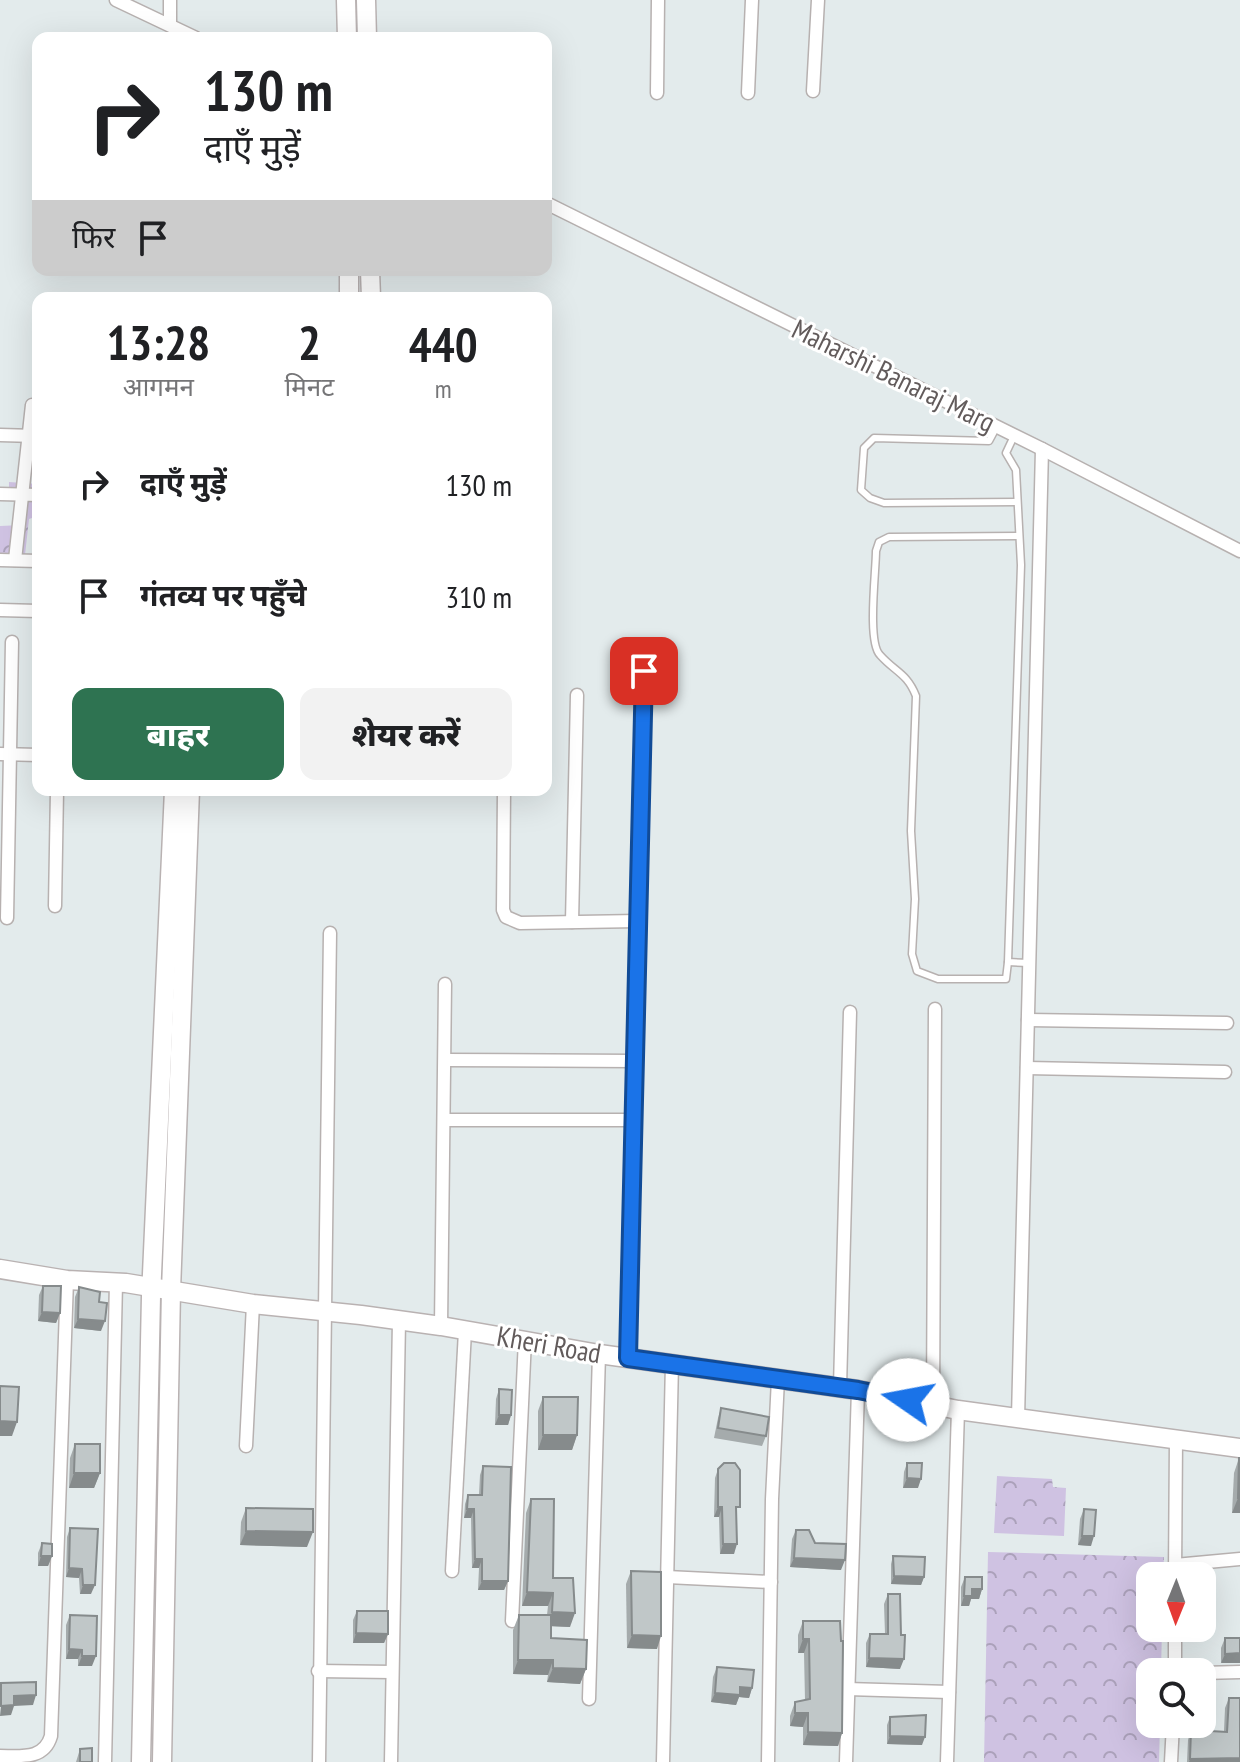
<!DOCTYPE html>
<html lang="hi">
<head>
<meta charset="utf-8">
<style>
	:root { --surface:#fff; --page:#f2f2f2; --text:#202124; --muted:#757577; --accent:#2e7351 }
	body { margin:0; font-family:"PT Sans Narrow","Noto Sans Devanagari",sans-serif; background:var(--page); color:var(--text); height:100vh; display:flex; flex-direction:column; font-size:30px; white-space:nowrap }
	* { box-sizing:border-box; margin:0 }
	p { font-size:26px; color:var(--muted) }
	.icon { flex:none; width:44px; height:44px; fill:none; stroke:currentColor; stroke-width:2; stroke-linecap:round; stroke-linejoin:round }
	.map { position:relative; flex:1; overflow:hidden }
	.panel { position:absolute; left:32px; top:292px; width:520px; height:504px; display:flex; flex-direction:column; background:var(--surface); border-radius:16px; box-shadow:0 8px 32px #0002 }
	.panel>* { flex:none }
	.guide { position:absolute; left:32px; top:32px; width:520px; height:244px; border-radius:16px; box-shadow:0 8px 32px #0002; background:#fff; color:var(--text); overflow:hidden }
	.needle { width:52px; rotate:181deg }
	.tools { position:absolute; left:1136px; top:1562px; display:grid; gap:16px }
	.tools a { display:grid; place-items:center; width:80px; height:80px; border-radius:16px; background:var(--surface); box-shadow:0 8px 32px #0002; font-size:40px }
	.pin { position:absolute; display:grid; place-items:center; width:68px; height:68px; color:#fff; margin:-34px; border-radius:16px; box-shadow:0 4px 12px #0006 }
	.me { position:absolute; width:88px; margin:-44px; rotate:282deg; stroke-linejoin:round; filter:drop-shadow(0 0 6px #0008) }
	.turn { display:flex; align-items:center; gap:28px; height:168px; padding:0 40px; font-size:36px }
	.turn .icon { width:104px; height:104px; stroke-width:2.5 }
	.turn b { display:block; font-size:56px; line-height:68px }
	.then { display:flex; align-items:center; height:76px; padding:0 40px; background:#0003; gap:16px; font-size:30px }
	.eta { display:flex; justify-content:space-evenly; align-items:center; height:136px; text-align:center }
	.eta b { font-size:48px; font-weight:800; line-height:56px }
	.cta { display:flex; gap:16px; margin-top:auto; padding:16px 40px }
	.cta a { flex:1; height:92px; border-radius:16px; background:var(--accent); color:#fff; font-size:32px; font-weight:800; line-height:92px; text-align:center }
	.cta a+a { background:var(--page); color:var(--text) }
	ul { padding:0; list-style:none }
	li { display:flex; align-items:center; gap:24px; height:112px; padding:0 40px }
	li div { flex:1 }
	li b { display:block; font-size:30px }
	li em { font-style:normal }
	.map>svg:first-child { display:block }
</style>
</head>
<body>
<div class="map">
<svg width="1240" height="1762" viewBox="0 0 1240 1762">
	<defs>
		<pattern id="park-crowns" width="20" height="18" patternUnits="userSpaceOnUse" patternTransform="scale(2)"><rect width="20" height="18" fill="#cfc2e2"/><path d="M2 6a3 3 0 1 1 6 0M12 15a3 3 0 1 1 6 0" fill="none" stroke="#aba1ba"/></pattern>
	</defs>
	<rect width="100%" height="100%" fill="#e3ebec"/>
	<g fill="url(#park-crowns)">
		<polygon points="9,482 38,484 38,516 29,519 25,555 0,553 0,526 22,525 29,494 9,492"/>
		<polygon points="997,1476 1052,1479 1053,1487 1066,1488 1064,1536 994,1533"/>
		<polygon points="988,1552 1164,1557 1163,1576 1150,1576 1150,1628 1162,1628 1161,1672 1150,1672 1150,1724 1160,1724 1159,1762 984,1762"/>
	</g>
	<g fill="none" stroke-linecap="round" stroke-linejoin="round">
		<defs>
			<g id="lane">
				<polyline points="997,426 989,441 874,438 864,448 861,490 870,498 884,503 1017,502"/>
				<polyline points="1014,436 1006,453 1016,470 1021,565 1008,962 1029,963"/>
				<path d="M1008 962 1006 979H938L917 971 912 954 915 899 911 831 916 696C907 673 895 672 880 655 867 642 876 571 876 551L879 542 889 537 1018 536"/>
			</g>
			<g id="street">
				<polyline points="116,0 196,38"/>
				<polyline points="170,25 170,0"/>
				<polyline points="813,91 818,0"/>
				<polyline points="657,93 658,0"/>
				<polyline points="748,93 752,0"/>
				<polyline points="546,203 1042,449 1240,551"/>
				<polyline points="0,435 35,436"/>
				<polyline points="0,494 38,495"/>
				<polyline points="0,560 38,561"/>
				<polyline points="15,560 32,405"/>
				<polyline points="0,610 38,611"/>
				<polyline points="0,754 38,755"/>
				<polyline points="504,790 503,910 506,917 520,923 638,921"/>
				<polyline points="55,906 57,790"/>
				<polyline points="7,918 12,642"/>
				<polyline points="572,922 577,695"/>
				<polyline points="1028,1020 1227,1023"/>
				<polyline points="445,1060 634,1061"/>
				<polyline points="1027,1068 1225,1072"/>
				<polyline points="444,1120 633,1120"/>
				<polyline points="441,1326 445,984"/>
				<polyline points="628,1358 644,671"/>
				<polyline points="840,1387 850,1012"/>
				<polyline points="933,1405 935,1009"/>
				<polyline points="1018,1418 1042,449"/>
				<polyline points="246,1446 253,1304"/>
				<polyline points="1175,1565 1240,1559"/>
				<polyline points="452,1571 465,1331"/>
				<polyline points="1175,1576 1176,1439"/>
				<polyline points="667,1577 771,1582"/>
				<polyline points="512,1621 525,1339"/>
				<polyline points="1175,1628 1175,1672"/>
				<polyline points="318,1671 392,1672"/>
				<polyline points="1202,1673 1240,1672"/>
				<polyline points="847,1689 949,1692"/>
				<polyline points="589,1699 599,1354"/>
				<path d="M0 1756C21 1756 44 1760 51 1736L67 1280"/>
				<polyline points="105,1762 116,1283"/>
				<polyline points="319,1762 330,933"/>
				<polyline points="391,1762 399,1321"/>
				<polyline points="663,1762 672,1363"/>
				<polyline points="768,1762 772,1499 778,1379"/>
				<polyline points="846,1762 858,1390"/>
				<polyline points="947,1762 958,1410"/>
				<polyline points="1171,1762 1173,1724"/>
			</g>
			<g id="secondary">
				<polyline points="346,0 347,38"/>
				<polyline points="366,0 367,38"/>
				<polyline points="349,270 349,298"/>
				<polyline points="370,270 371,298"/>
				<polyline points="0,1269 67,1280 126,1283 253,1304 361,1315 441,1326 599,1354 858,1390 958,1410 1240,1448"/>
				<polyline points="141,1762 151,1296 174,790"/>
				<polyline points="162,1762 171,1290 190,790"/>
			</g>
		</defs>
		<use href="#lane" stroke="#b7b1b0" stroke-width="9"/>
		<use href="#street" stroke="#b7b1b0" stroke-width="15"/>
		<use href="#secondary" stroke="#b9b2b2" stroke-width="21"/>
		<use href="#lane" stroke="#fff" stroke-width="6"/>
		<use href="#street" stroke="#fff" stroke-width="12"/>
		<use href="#secondary" stroke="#fff" stroke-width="18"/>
	</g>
	<g fill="#a5abac">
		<polygon points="43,1286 60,1313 56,1323 38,1321 39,1295"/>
		<polygon points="79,1287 99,1302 101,1331 74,1328 75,1297"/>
		<polygon points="499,1389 511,1415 508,1425 495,1425 496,1399"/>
		<polygon points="543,1397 577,1435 572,1450 538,1450 538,1411"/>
		<polygon points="721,1408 766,1436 762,1446 714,1438 718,1418"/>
		<polygon points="75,1444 100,1473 94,1488 69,1488 70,1458"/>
		<polygon points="1239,1458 1240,1513 1232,1513 1234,1473"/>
		<polygon points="907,1463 918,1488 903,1488 904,1472"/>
		<polygon points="483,1466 508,1581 504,1590 478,1590 479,1568 472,1568 471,1518 464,1518 465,1504 468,1495 479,1495 480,1475"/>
		<polygon points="718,1469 736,1516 734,1554 720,1554 719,1517 714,1517 715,1478"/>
		<polygon points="531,1499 553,1578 570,1627 551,1626 551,1638 586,1669 580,1684 547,1682 548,1675 513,1674 513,1630 519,1615 547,1615 548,1606 522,1606 526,1513"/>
		<polygon points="246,1508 307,1547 240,1545 241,1522"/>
		<polygon points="1084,1509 1091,1546 1078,1545 1080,1519"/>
		<polygon points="70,1528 91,1594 80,1594 79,1578 66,1577 67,1537"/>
		<polygon points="796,1530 815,1543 841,1570 790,1567 792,1539"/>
		<polygon points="42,1543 52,1556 48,1566 38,1566 38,1553"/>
		<polygon points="893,1556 924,1577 921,1585 891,1584 891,1564"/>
		<polygon points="631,1571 657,1649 627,1648 626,1584"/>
		<polygon points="965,1577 982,1589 979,1599 971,1599 969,1606 961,1606 961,1587"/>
		<polygon points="888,1594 900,1669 866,1667 866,1643 870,1634 885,1634 884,1604"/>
		<polygon points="357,1611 388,1634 384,1643 353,1643 353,1620"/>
		<polygon points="70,1615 92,1666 78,1666 78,1659 66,1659 66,1625"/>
		<polygon points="803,1621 842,1733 838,1746 803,1745 803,1727 790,1726 790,1716 795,1702 805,1700 804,1653 798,1653 798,1635"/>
		<polygon points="1225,1638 1240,1638 1221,1663 1221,1648"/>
		<polygon points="717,1667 752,1688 749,1698 739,1697 736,1705 711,1702 713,1677"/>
		<polygon points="1229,1698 1240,1762 1187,1762 1188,1740 1191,1730 1224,1731 1225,1708"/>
		<polygon points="890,1717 922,1745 887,1744 887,1725"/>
		<polygon points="80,1749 92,1762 76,1762"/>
	</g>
	<g fill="#868b8c">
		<polygon points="42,1312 60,1313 56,1323 38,1321"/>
		<polygon points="78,1319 105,1321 101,1331 74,1328"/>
		<polygon points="499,1415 511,1415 508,1425 495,1425"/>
		<polygon points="0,1421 17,1422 12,1436 0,1436"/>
		<polygon points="543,1435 577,1435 572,1450 538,1450"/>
		<polygon points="74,1473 100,1473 94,1488 69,1488"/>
		<polygon points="907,1478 921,1479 918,1488 903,1488"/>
		<polygon points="1238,1498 1240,1498 1240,1513 1232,1513"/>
		<polygon points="718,1507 722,1507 719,1517 714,1517"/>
		<polygon points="467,1509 474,1509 471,1518 464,1518"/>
		<polygon points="246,1531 313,1532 307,1547 240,1545"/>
		<polygon points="1082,1536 1094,1536 1091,1546 1078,1545"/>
		<polygon points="723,1544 737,1544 734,1554 720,1554"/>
		<polygon points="41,1556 52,1556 48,1566 38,1566"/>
		<polygon points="794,1558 845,1560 841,1570 790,1567"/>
		<polygon points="475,1559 482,1559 479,1568 472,1568"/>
		<polygon points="69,1568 82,1569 79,1578 66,1577"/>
		<polygon points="894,1576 924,1577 921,1585 891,1584"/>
		<polygon points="482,1581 508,1581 504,1590 478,1590"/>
		<polygon points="83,1585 95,1585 91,1594 80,1594"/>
		<polygon points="972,1589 982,1589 979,1599 971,1599 969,1606 961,1606 964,1596"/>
		<polygon points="527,1592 553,1593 548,1606 522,1606"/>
		<polygon points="552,1612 575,1613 570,1627 547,1626"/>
		<polygon points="356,1633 388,1634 384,1643 353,1643"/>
		<polygon points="632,1635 661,1636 657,1649 627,1648"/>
		<polygon points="803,1639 809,1639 804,1653 798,1653"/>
		<polygon points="69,1649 82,1650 78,1659 66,1659"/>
		<polygon points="1240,1653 1240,1663 1221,1663 1225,1654"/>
		<polygon points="82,1656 96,1656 92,1666 78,1666"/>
		<polygon points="869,1658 904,1659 900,1669 866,1667"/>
		<polygon points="518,1660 553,1660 548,1675 513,1674"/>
		<polygon points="553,1668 586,1669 580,1684 547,1682"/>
		<polygon points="740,1687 752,1688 749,1698 739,1697 736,1705 711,1702 715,1693"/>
		<polygon points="36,1695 33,1705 14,1706 11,1715 0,1716 1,1706 14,1696"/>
		<polygon points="795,1713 808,1713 803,1727 790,1726"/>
		<polygon points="808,1732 842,1733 838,1746 803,1745"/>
		<polygon points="890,1736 925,1737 922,1745 887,1744"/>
		<polygon points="1240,1758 1240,1762 1189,1762 1190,1759"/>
	</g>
	<g fill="#c0c7c8" stroke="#868b8c" stroke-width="2">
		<polygon points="43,1286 61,1286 60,1313 42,1312"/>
		<polygon points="79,1287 100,1292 99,1302 107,1303 105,1321 78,1319"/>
		<polygon points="0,1386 19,1387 17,1422 0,1421"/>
		<polygon points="499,1389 512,1390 511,1415 499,1415"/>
		<polygon points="543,1397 578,1397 577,1435 543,1435"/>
		<polygon points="721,1408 769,1417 766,1436 718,1428"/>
		<polygon points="75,1444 100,1444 100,1473 74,1473"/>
		<polygon points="1239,1458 1240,1458 1240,1498 1238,1498"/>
		<polygon points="724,1463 735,1463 740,1470 740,1507 736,1507 737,1544 723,1544 722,1507 718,1507 718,1469"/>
		<polygon points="907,1463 922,1463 921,1479 907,1478"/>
		<polygon points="483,1466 511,1467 508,1581 482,1581 482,1559 475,1559 474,1509 467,1509 468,1495 482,1495"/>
		<polygon points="531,1499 554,1499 553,1578 573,1578 575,1613 552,1612 553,1593 527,1592"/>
		<polygon points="246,1508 313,1509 313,1532 246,1531"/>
		<polygon points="1084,1509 1096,1510 1094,1536 1082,1536"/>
		<polygon points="70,1528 98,1529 95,1585 83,1585 82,1569 69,1568"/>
		<polygon points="796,1530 809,1530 815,1543 846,1544 845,1560 794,1558"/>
		<polygon points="42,1543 52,1544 52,1556 41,1556"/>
		<polygon points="893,1556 925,1557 924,1577 894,1576"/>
		<polygon points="631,1571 661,1572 661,1636 632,1635"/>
		<polygon points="965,1577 982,1577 982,1589 972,1589 972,1596 964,1596"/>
		<polygon points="888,1594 900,1594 901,1635 905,1635 904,1659 869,1658 870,1634 888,1634"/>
		<polygon points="357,1611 388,1611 388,1634 356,1633"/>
		<polygon points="70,1615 97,1616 96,1656 82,1656 82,1650 69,1649"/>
		<polygon points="519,1615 551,1615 551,1638 587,1640 586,1669 553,1668 553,1660 518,1660"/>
		<polygon points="803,1621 840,1621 841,1641 843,1641 842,1733 808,1732 808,1713 795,1713 795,1702 810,1699 809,1639 803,1639"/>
		<polygon points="1225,1638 1240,1638 1240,1653 1225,1654"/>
		<polygon points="717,1667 754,1670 752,1688 740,1687 740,1695 715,1693"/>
		<polygon points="36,1682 36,1695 14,1696 14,1705 1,1706 1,1683"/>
		<polygon points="1229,1698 1240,1698 1240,1758 1190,1759 1191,1730 1227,1732"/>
		<polygon points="926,1715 925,1737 890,1736 890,1717"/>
		<polygon points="92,1748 92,1762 80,1762 80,1749"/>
	</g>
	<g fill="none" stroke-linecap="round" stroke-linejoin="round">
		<defs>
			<polyline id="route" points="644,671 628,1358 858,1390 908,1400"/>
		</defs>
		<use href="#route" stroke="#114b97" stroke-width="20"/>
		<use href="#route" stroke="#1a73e8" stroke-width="14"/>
	</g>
	<g text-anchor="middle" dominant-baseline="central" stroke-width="6" stroke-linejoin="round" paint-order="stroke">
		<g font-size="28" fill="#625b5b" stroke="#fff">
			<text transform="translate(894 375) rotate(26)">Maharshi Banaraj Marg</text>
			<text transform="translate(549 1344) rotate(10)">Kheri Road</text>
		</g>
	</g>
</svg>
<div class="tools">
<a><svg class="needle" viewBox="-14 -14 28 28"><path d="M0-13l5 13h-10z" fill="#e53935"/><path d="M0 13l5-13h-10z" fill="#757577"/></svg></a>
<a><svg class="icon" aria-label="search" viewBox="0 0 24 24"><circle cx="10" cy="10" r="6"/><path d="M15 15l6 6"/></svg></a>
</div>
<div class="pin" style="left:644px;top:671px;background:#d93025"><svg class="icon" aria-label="arrive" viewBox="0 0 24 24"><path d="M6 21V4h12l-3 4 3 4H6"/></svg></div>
<svg class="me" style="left:908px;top:1400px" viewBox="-20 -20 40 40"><circle r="19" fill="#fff"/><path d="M0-13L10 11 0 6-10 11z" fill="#1a73e8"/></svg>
<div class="guide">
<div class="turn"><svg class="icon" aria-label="right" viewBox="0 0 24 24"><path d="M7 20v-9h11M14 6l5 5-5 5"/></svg><div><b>130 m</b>दाएँ मुड़ें</div></div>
<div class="then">फिर<svg class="icon" aria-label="arrive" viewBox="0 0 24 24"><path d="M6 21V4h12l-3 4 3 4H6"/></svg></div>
</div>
<section class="panel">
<div class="eta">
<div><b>13:28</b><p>आगमन</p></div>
<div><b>2</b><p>मिनट</p></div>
<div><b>440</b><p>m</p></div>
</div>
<ul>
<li><svg class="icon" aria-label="right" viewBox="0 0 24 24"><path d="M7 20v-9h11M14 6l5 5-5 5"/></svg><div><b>दाएँ मुड़ें</b></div><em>130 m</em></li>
<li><svg class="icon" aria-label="arrive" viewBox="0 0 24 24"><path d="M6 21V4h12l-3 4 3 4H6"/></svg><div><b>गंतव्य पर पहुँचे</b></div><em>310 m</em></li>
</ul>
<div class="cta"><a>बाहर</a><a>शेयर करें</a></div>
</section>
</div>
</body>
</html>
